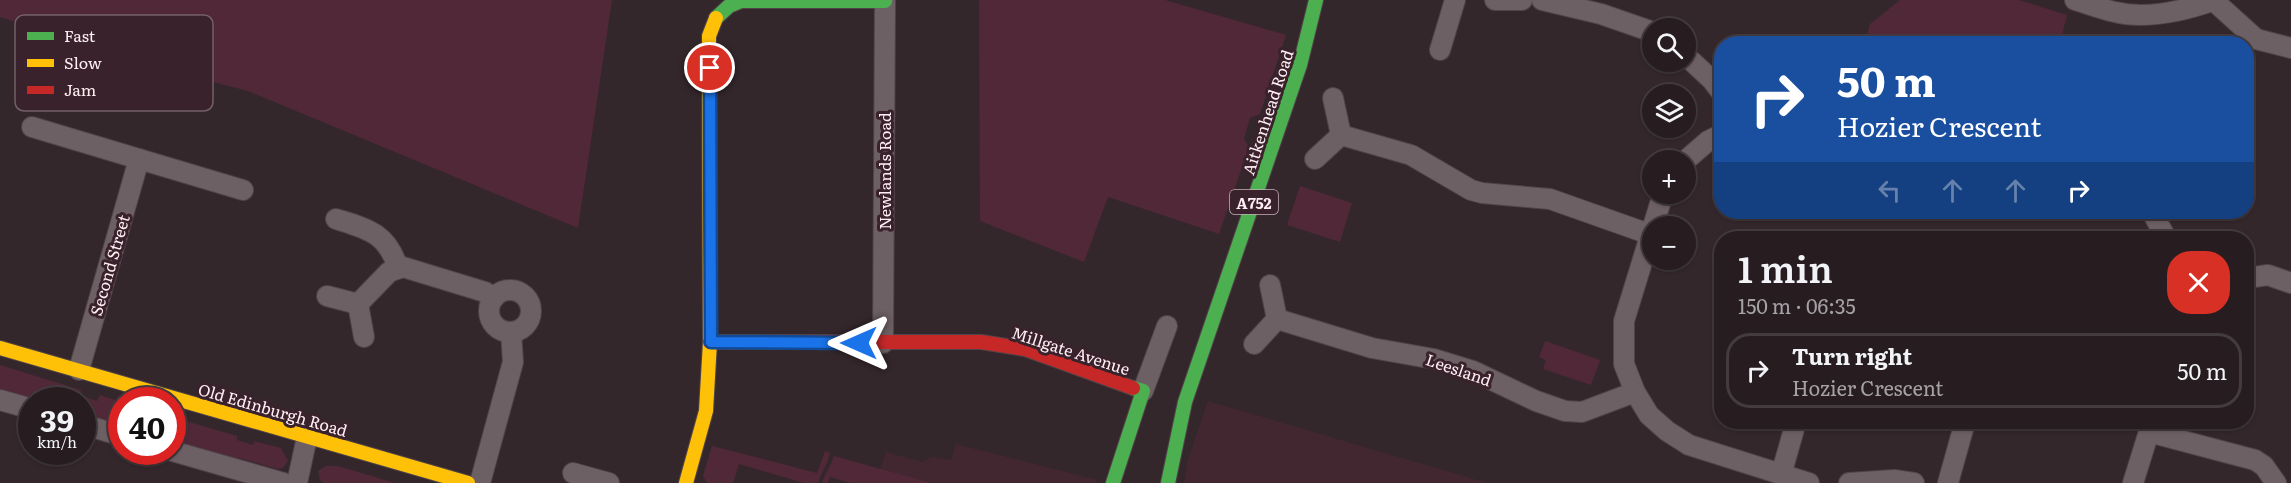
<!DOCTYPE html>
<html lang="en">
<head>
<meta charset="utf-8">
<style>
	:root { --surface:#271d21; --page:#2f262a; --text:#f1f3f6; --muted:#a4a2a5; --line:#433b3f }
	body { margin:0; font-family:Literata,serif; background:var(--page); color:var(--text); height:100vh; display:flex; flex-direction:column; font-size:22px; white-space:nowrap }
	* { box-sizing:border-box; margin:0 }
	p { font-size:20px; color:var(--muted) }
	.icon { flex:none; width:33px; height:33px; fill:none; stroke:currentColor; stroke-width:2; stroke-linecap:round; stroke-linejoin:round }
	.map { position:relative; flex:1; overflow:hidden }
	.sheet { position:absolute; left:1714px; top:231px; width:540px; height:198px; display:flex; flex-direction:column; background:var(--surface); border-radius:24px; box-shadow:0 2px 4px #0004,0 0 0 2px var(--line) }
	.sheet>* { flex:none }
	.guide { position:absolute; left:1714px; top:36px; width:540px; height:183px; border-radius:24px; box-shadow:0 2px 4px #0004,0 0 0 2px var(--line); background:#1a4fa0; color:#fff; overflow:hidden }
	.tools { position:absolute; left:1642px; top:18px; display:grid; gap:12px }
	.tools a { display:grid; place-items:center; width:54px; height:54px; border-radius:50%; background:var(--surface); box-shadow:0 2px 4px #0004,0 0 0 2px var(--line); font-size:30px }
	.speed { position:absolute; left:18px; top:387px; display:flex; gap:12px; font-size:30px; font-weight:700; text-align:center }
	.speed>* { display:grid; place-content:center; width:78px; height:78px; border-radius:50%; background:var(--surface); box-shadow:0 2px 4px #0004,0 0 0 2px var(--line); line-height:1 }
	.speed small { font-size:15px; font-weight:400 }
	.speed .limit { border:9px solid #d22; background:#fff; color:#111 }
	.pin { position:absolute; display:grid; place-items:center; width:51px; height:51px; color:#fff; margin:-26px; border:3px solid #fff; border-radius:50%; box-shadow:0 2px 6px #0007 }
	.me { position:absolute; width:66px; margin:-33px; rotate:270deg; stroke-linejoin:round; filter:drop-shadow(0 0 4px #0008) }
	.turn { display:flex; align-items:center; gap:21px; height:126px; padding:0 24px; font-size:27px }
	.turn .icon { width:78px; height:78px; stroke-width:2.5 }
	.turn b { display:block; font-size:42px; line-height:51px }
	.lanes { display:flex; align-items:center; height:57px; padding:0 24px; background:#0003; justify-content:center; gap:30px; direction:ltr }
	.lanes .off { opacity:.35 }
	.round { display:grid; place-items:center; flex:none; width:63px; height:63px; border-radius:24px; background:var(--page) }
	.summary { display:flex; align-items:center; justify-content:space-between; height:102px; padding:0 24px }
	h1 { font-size:36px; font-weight:600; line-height:45px }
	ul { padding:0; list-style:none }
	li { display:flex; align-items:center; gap:18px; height:75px; margin:0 12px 9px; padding:0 12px; border:3px solid var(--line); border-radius:24px }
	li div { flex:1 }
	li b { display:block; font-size:22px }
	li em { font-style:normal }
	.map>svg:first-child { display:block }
</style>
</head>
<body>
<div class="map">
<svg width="2291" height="483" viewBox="0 0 2291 483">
	<rect width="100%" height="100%" fill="#34272c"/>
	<g fill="#422731">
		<polygon points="1208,401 1487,483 1184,483 1187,463"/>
		<polygon points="956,444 1097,480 1096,483 876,483 886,452 922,462 932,457 951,460"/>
	</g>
	<g fill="#502838">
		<polygon points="0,0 612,0 578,228 248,91 194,77 0,17"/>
		<polygon points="979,0 1165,0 1286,35 1260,114 1250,118 1244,139 1249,147 1219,234 1108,197 1084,262 980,221"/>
		<polygon points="1900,0 2019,0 2067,15 2060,43 1865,43 1870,24"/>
		<polygon points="1300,186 1352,203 1340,242 1287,225"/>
		<polygon points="1545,341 1600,360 1591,385 1543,369 1546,360 1539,357"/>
		<polygon points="0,365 81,390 80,395 97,401 100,395 121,402 121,428 83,417 82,400 32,400 0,392"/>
		<polygon points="172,417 237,436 237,440 253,445 254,441 281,448 288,461 283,468 278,469 239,458 238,464 173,444"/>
		<path d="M712 446 817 473 825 451 830 453C827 465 822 472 818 483H804L739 464 733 483H707L703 476Z"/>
		<path d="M834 456 931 483H850L830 477 828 483H822C825 473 831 466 834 456Z"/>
		<polygon points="326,466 338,466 395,483 323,483 320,480 318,471"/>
	</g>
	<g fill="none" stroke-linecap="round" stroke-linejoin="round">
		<defs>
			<g id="street">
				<polyline points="1495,0 1522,0"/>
				<polyline points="1542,0 1601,14 1653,32"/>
				<path d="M2075 0C2088 4 2101 9 2115 12 2148 20 2184 11 2215 0"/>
				<polyline points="2214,1 2256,39 2291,48"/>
				<polyline points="1440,50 1455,0"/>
				<polyline points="1686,56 1712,80 1722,93"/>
				<polyline points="32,127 139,159"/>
				<polyline points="1341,135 1411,155 1471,190 1482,193 1550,199 1649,234"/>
				<polyline points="1315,159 1341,135 1333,98"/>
				<polyline points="1686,160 1708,141 1722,134"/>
				<polyline points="1663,194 1624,321 1624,364 1635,392 1649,415 1667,431 1689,445 1809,483"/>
				<polyline points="2152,212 2166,238"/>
				<path d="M336 219C368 229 387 233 398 268"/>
				<polyline points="2247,278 2268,275 2291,283"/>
				<circle cx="510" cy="311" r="21"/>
				<polyline points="327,296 358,304 364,337"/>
				<polyline points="358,304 389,272 403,267 485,292 494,298"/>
				<polyline points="1277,319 1372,348 1434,359 1473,371 1536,401 1565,411 1582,412 1635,392"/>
				<polyline points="883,343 885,0"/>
				<polyline points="1254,344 1277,319 1270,285"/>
				<polyline points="79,370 139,159 243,190"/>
				<polyline points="1143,391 1167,326"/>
				<polyline points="0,400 32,409"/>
				<polyline points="82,424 122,436"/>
				<polyline points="2149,432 2255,460 2264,466 2276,483"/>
				<polyline points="172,451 284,483"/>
				<polyline points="573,473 609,483"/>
				<polyline points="1781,475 1796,422"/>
				<polyline points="297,483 307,437"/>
				<polyline points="480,483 513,362 511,332"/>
				<polyline points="1849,483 1894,480 1914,483"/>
				<polyline points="1948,483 1965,422"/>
				<polyline points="2133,483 2152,422"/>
			</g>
			<g id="fast">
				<polyline points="716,18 729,6 741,1 885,1"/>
				<polyline points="1113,483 1143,391 1133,388"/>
				<polyline points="1168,483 1185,402 1300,65 1316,0"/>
			</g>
			<g id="slow">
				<polyline points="0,348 468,483"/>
				<polyline points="686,483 706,411 710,342 709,36 716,18"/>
			</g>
			<polyline id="jam" points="710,342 981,342 1025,349 1133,388"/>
		</defs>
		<use href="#street" stroke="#504449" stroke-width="22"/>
		<use href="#fast" stroke="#504449" stroke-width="16"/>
		<use href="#slow" stroke="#504449" stroke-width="16"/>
		<use href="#jam" stroke="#504449" stroke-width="16"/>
		<use href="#street" stroke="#6d6065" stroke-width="20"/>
		<use href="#fast" stroke="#4caf50" stroke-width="14"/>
		<use href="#slow" stroke="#ffc107" stroke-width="14"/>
		<use href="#jam" stroke="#c62828" stroke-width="14"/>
	</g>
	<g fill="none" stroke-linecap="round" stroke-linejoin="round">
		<defs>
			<polyline id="route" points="710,68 711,342 859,343"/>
		</defs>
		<use href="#route" stroke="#114b97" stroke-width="15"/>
		<use href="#route" stroke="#1a73e8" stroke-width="10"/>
	</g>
	<g text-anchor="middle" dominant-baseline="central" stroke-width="6" stroke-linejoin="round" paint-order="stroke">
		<rect fill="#39222b" stroke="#c4b2b8" stroke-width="1.5" x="1230" y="190" width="48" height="24" rx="4.5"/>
		<g font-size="15" font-weight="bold" fill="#ffeff4">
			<text x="1254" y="202">A752</text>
		</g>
		<g font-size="16" fill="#ffeff4" stroke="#39222b">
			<text transform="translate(1267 112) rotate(-72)">Aitkenhead Road</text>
			<text transform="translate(884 171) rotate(-90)">Newlands Road</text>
			<text transform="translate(109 265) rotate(-74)">Second Street</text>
			<text transform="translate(1071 350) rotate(18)">Millgate Avenue</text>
			<text transform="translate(1459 369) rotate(19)">Leesland</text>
			<text transform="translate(273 409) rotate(16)">Old Edinburgh Road</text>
		</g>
	</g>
	<rect x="15" y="15" width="198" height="96" rx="9" fill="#39222b" stroke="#746067" stroke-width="1.5"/>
	<rect x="27" y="32" width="27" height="8" fill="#4caf50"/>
	<rect x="27" y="59" width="27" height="8" fill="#ffc107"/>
	<rect x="27" y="86" width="27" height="8" fill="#c62828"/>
	<g font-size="16" fill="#ffeff4">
		<text x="64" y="42">Fast</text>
		<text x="64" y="69">Slow</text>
		<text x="64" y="96">Jam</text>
	</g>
</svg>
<div class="tools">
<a><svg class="icon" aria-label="search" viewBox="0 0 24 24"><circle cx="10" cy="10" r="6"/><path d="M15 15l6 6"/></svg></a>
<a><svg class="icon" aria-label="layers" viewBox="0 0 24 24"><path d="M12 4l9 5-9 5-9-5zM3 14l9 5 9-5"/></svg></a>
<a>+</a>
<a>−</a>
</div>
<div class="speed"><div>39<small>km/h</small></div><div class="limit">40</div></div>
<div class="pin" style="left:710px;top:68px;background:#d93025"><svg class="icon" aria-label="arrive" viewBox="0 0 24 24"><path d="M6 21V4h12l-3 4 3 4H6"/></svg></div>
<svg class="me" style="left:859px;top:343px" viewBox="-20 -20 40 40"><path d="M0-17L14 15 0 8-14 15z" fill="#1a73e8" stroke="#fff" stroke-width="4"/></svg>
<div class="guide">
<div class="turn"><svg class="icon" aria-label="right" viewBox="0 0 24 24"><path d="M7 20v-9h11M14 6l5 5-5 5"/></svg><div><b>50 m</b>Hozier Crescent</div></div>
<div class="lanes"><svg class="icon off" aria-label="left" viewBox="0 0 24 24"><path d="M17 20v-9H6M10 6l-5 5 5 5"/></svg><svg class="icon off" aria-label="ahead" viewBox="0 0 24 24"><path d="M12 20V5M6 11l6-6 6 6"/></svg><svg class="icon off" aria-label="ahead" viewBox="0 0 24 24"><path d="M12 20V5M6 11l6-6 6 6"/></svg><svg class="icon" aria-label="right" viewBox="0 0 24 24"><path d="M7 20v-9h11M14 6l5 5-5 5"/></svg></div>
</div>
<section class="sheet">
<div class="summary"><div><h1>1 min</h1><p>150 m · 06:35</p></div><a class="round" style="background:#d93025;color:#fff"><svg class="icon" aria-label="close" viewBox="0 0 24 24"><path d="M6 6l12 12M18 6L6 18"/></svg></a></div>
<ul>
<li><svg class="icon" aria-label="right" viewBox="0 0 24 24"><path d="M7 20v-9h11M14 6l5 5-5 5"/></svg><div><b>Turn right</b><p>Hozier Crescent</p></div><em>50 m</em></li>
</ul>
</section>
</div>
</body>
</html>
